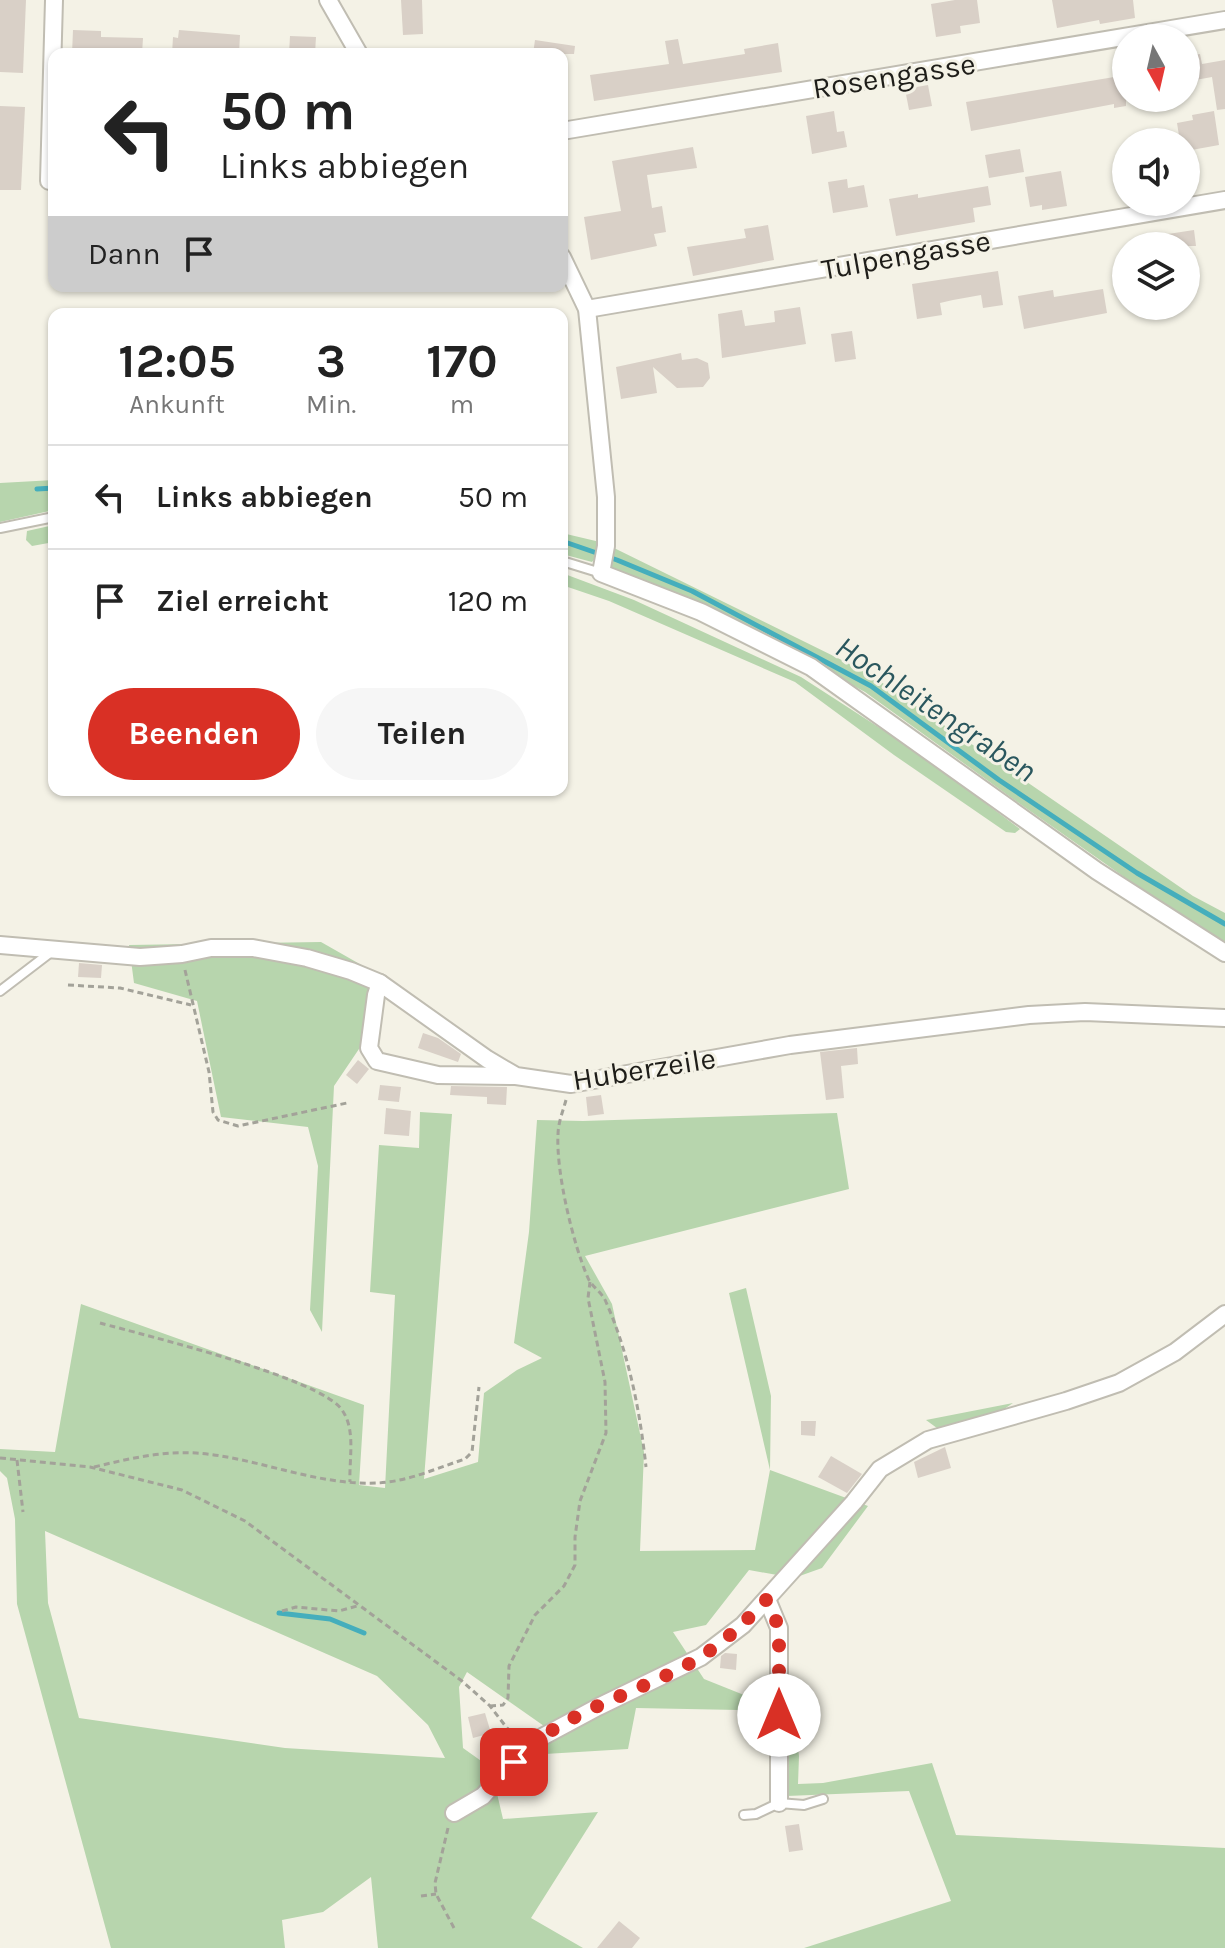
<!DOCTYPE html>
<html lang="de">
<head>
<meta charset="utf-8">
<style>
	:root { --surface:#fff; --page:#f6f6f6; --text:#222; --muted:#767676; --line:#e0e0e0; --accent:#d93025 }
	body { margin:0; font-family:Karla,sans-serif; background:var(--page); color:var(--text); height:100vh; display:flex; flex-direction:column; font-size:30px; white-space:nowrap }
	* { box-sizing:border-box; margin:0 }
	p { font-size:26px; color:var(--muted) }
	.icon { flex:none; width:44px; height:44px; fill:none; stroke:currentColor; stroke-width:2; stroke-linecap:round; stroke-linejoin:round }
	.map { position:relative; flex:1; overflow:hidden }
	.sheet { position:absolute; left:48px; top:308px; width:520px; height:488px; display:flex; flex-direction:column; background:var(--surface); border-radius:16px; box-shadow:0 2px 6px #0004 }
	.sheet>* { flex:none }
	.hud { position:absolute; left:48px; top:48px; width:520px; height:244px; border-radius:16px; box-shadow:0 2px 6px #0004; background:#fff; color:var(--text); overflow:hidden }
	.needle { width:52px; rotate:172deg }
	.fabs { position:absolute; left:1112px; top:24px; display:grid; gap:16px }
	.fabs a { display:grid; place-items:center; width:88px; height:88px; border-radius:50%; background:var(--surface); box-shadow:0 2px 6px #0004; font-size:40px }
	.pin { position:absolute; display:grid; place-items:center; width:68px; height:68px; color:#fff; margin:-34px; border-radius:16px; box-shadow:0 4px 12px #0006 }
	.me { position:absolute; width:88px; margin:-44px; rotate:0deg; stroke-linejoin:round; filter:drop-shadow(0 0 6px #0008) }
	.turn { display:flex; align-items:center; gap:28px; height:168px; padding:0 40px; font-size:36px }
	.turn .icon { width:104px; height:104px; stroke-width:2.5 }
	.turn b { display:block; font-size:56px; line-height:68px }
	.then { display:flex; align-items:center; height:76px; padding:0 40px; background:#0003; gap:16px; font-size:30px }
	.eta { display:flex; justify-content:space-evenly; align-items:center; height:136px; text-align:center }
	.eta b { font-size:48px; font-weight:700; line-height:56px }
	.button { display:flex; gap:16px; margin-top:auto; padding:16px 40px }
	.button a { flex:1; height:92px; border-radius:48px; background:var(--accent); color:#fff; font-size:32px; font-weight:700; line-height:92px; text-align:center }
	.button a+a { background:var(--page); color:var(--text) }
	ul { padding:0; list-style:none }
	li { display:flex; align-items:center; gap:24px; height:104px; padding:0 40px; border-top:2px solid var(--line) }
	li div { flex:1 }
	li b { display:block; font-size:30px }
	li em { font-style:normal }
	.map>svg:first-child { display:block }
</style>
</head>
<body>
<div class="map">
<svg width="1225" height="1948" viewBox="0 0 1225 1948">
	<rect width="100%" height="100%" fill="#f4f2e6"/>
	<g fill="#b7d5ad" fill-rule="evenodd">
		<polygon points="54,480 54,510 0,522 0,483"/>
		<polygon points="54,525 54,542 32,546 26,540 27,531"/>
		<polygon points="562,533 600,542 597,556 592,562 562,554"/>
		<polygon points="612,547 868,673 1193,896 1225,913 1225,942 1147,893 1023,806 865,692 724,615 616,571 612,567"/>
		<polygon points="562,573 634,600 801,677 917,752 1020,829 1015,833 1006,832 894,755 795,682 609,601 562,585"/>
		<polygon points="321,942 372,971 363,1043 334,1086 322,1332 310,1310 318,1166 308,1127 221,1117 197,1001 134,983 129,945"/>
		<path d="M420 1112 452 1114 424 1479 478 1462 484 1393 517 1370 542 1358 514 1343 529 1232 537 1120 583 1121 837 1113 849 1189 585 1256 612 1304 644 1452 640 1551 755 1550 770 1470 729 1293 746 1288 771 1396 770 1470 868 1506 822 1568 794 1578 749 1570 706 1625 673 1632 704 1679 784 1711 787 1668 799 1756 798 1784 823 1783 932 1763 956 1835 1225 1848V1948H804L951 1901 909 1791 787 1796 784 1711 636 1708 628 1749 545 1754 544 1726 467 1672 459 1687 463 1748 491 1768 503 1819 598 1812 531 1918 583 1948H378L371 1877 323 1912 282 1920 285 1948H111L17 1604 15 1519 7 1478 0 1471V1449L55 1452 81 1304 364 1405 359 1485 385 1488 395 1295 370 1292 379 1145 419 1148ZM45 1531 377 1676 428 1725 445 1758 285 1748 79 1718 48 1603Z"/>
		<polygon points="1013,1403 956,1442 926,1420"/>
	</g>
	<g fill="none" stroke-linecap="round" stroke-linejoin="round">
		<g stroke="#45aebc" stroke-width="5">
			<polyline points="37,489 54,488"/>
			<polyline points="562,541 617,560 692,591 871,686 999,780 1137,873 1225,924"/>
			<polyline points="279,1613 330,1619 364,1633"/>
		</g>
	</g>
	<g fill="#d9d0c7">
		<polygon points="0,0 26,0 23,73 0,72"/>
		<polygon points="401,0 422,0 423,34 403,35"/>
		<polygon points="955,0 977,0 980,23 960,26 961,33 936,37 931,4"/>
		<polygon points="1052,0 1133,0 1135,18 1100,24 1099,20 1057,28"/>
		<polygon points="73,30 101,31 101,37 143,38 142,54 72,54"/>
		<polygon points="179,30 240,35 239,54 172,54 173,37 178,38"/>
		<polygon points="290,36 316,37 315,54 289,54"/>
		<polygon points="678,39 683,64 745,54 744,49 778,43 782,72 594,101 590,75 669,64 665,41"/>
		<polygon points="535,40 575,46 574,54 533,54"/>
		<polygon points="1200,54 1202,64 1225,60 1225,109 1217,110 1212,77 1190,81 1186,56"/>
		<polygon points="1126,75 1126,106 1114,108 1114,104 971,131 966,102"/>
		<polygon points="928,85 932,106 909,110 905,89"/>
		<polygon points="0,106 25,107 21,190 0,190"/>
		<polygon points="834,111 837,132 844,131 847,147 812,154 806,116"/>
		<polygon points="1214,111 1219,145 1186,151 1186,142 1180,142 1177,123 1193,120 1192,115"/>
		<polygon points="693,147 697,168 647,175 652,208 662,206 666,232 654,234 657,246 591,260 584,217 621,211 612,161"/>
		<polygon points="1020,149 1024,172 989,178 985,155"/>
		<polygon points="1061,171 1067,206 1042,210 1042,205 1030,207 1025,177"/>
		<polygon points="847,179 848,188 864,185 868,207 833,213 828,182"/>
		<polygon points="988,186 991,205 973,208 975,222 896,236 889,199 918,194 918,198"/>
		<polygon points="768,225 774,260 693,276 687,247 746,238 744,229"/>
		<polygon points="1194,230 1196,246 1142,246 1142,238"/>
		<polygon points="998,271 1003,305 983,308 981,295 953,300 940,303 942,315 917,319 912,284"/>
		<polygon points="1103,289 1107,313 1024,329 1018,296 1053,290 1054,297"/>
		<polygon points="800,307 806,344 722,358 718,314 742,310 745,326 775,322 774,311"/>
		<polygon points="852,331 856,359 835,362 831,334"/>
		<polygon points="681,353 682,360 697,358 708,363 710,378 703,387 677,388 653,367 657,393 621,399 616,367"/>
		<polygon points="79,963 102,965 101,978 78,977"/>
		<polygon points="423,1033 438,1038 461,1054 458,1062 418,1048"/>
		<polygon points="857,1048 858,1064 841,1066 844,1098 826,1100 820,1052"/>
		<polygon points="358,1060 369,1069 357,1084 346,1075"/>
		<polygon points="380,1085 401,1087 399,1102 378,1100"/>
		<polygon points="451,1086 507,1087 506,1105 487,1104 487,1097 450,1095"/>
		<polygon points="601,1095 604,1114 588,1116 586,1097"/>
		<polygon points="386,1108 411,1111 409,1136 384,1134"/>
		<polygon points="801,1421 816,1421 815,1436 801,1435"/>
		<polygon points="945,1447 951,1468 918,1478 914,1462"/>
		<polygon points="831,1456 862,1474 847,1493 818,1477"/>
		<polygon points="725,1653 737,1654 736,1670 720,1668 721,1656"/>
		<polygon points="485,1713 491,1733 473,1738 468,1717"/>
		<polygon points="516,1775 529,1778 525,1796 510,1793"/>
		<polygon points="799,1824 803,1850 789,1852 785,1826"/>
		<polygon points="619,1921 640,1938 632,1948 597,1948"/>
	</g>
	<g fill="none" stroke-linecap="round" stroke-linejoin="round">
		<defs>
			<g id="service">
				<polyline points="0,528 54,517"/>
				<polyline points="562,561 601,573"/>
				<polyline points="0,991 51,952"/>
				<polyline points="744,1815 756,1814 779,1803 804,1805 823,1799"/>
			</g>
			<g id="minor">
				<polyline points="328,0 359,54"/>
				<polyline points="562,131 1225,20"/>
				<polyline points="49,181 54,0"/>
				<polyline points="562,257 587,309 606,497 606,546 601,573 701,612 811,667 1097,871 1225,953"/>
				<polyline points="587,309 1225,200"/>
				<polyline points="0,945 140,957 182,954 211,948 253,948 307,958 351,971 380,983 487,1059 516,1076 571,1084 790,1045 1029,1015 1085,1012 1225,1018"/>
				<polyline points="380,983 376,995 369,1048 377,1061 438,1075 515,1076"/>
				<polyline points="767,1599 779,1628 779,1803"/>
				<polyline points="454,1813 483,1796 529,1744 598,1707 701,1657 743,1625 854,1502 880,1469 928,1440 1066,1401 1119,1383 1175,1352 1225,1314"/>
			</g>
		</defs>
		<use href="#service" stroke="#c0bdb2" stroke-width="12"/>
		<use href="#minor" stroke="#c0bdb2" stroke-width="20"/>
		<g stroke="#a3a299" stroke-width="3" stroke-dasharray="6 4" stroke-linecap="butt">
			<polyline points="185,970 209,1072 213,1112 218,1120 238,1126 347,1103"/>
			<polyline points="68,985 120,988 191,1005"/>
			<path d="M566 1100C563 1111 558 1123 558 1135 556 1172 573 1244 588 1278 592 1287 602 1292 606 1302 629 1354 640 1411 646 1467"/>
			<path d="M100 1323C144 1335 321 1378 342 1410 356 1430 349 1458 350 1482"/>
			<polyline points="0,1458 90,1467 182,1490 245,1521 462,1681 490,1706 507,1728 515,1734"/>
			<polyline points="17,1460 23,1512"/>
			<path d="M94 1467C128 1459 160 1451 196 1453 255 1457 317 1486 377 1483 407 1482 437 1468 465 1459L472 1452 479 1387"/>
			<polyline points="282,1611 296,1607 339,1611 357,1606"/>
			<polyline points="490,1706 503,1705 508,1698 509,1666 535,1615 564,1586 575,1565 575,1537 580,1501 606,1433 605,1382 588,1298 590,1282"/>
			<polyline points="797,1708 802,1745"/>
			<polyline points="448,1828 435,1883 436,1894 454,1928"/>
			<polyline points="421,1896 436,1894"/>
		</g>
		<use href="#service" stroke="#fff" stroke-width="8"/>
		<use href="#minor" stroke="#fff" stroke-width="16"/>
	</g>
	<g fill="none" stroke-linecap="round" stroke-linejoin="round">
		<path stroke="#d93025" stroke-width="14" stroke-dasharray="0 25.2" d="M514 1762C558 1711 646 1692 702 1656 727 1640 747 1620 767 1599L779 1628V1715"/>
	</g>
	<g text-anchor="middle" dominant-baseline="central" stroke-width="6" stroke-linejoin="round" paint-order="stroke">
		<g font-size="30" fill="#1e1d19" stroke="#f4f2e6">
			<text transform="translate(894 76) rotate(-9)">Rosengasse</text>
			<text transform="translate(906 255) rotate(-10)">Tulpengasse</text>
			<text transform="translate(644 1069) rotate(-9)">Huberzeile</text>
		</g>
		<g font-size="32" font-style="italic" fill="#2a575e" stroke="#f4f2e6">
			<text transform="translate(936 709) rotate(34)">Hochleitengraben</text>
		</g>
	</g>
</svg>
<div class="fabs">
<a><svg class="needle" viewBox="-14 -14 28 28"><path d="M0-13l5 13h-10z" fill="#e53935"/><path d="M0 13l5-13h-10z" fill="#767676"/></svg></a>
<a><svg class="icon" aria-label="sound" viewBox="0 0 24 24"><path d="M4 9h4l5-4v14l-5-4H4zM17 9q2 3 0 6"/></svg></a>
<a><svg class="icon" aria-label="layers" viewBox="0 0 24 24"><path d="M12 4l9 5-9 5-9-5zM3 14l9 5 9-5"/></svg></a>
</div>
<div class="pin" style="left:514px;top:1762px;background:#d93025"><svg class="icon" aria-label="arrive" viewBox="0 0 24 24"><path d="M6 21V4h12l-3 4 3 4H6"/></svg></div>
<svg class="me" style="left:779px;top:1715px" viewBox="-20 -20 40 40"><circle r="19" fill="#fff"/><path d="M0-13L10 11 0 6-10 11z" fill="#d93025"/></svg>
<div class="hud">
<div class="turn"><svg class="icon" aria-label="left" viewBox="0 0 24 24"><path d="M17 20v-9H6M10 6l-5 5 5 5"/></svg><div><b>50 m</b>Links abbiegen</div></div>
<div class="then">Dann<svg class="icon" aria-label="arrive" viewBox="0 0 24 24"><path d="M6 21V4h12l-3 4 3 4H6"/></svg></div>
</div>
<section class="sheet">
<div class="eta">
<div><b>12:05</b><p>Ankunft</p></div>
<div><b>3</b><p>Min.</p></div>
<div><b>170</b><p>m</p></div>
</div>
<ul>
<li><svg class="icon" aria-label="left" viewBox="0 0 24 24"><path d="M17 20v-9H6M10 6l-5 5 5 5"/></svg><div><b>Links abbiegen</b></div><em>50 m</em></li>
<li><svg class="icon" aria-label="arrive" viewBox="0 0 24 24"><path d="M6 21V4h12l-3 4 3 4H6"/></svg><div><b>Ziel erreicht</b></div><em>120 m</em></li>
</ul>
<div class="button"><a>Beenden</a><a>Teilen</a></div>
</section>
</div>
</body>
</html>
